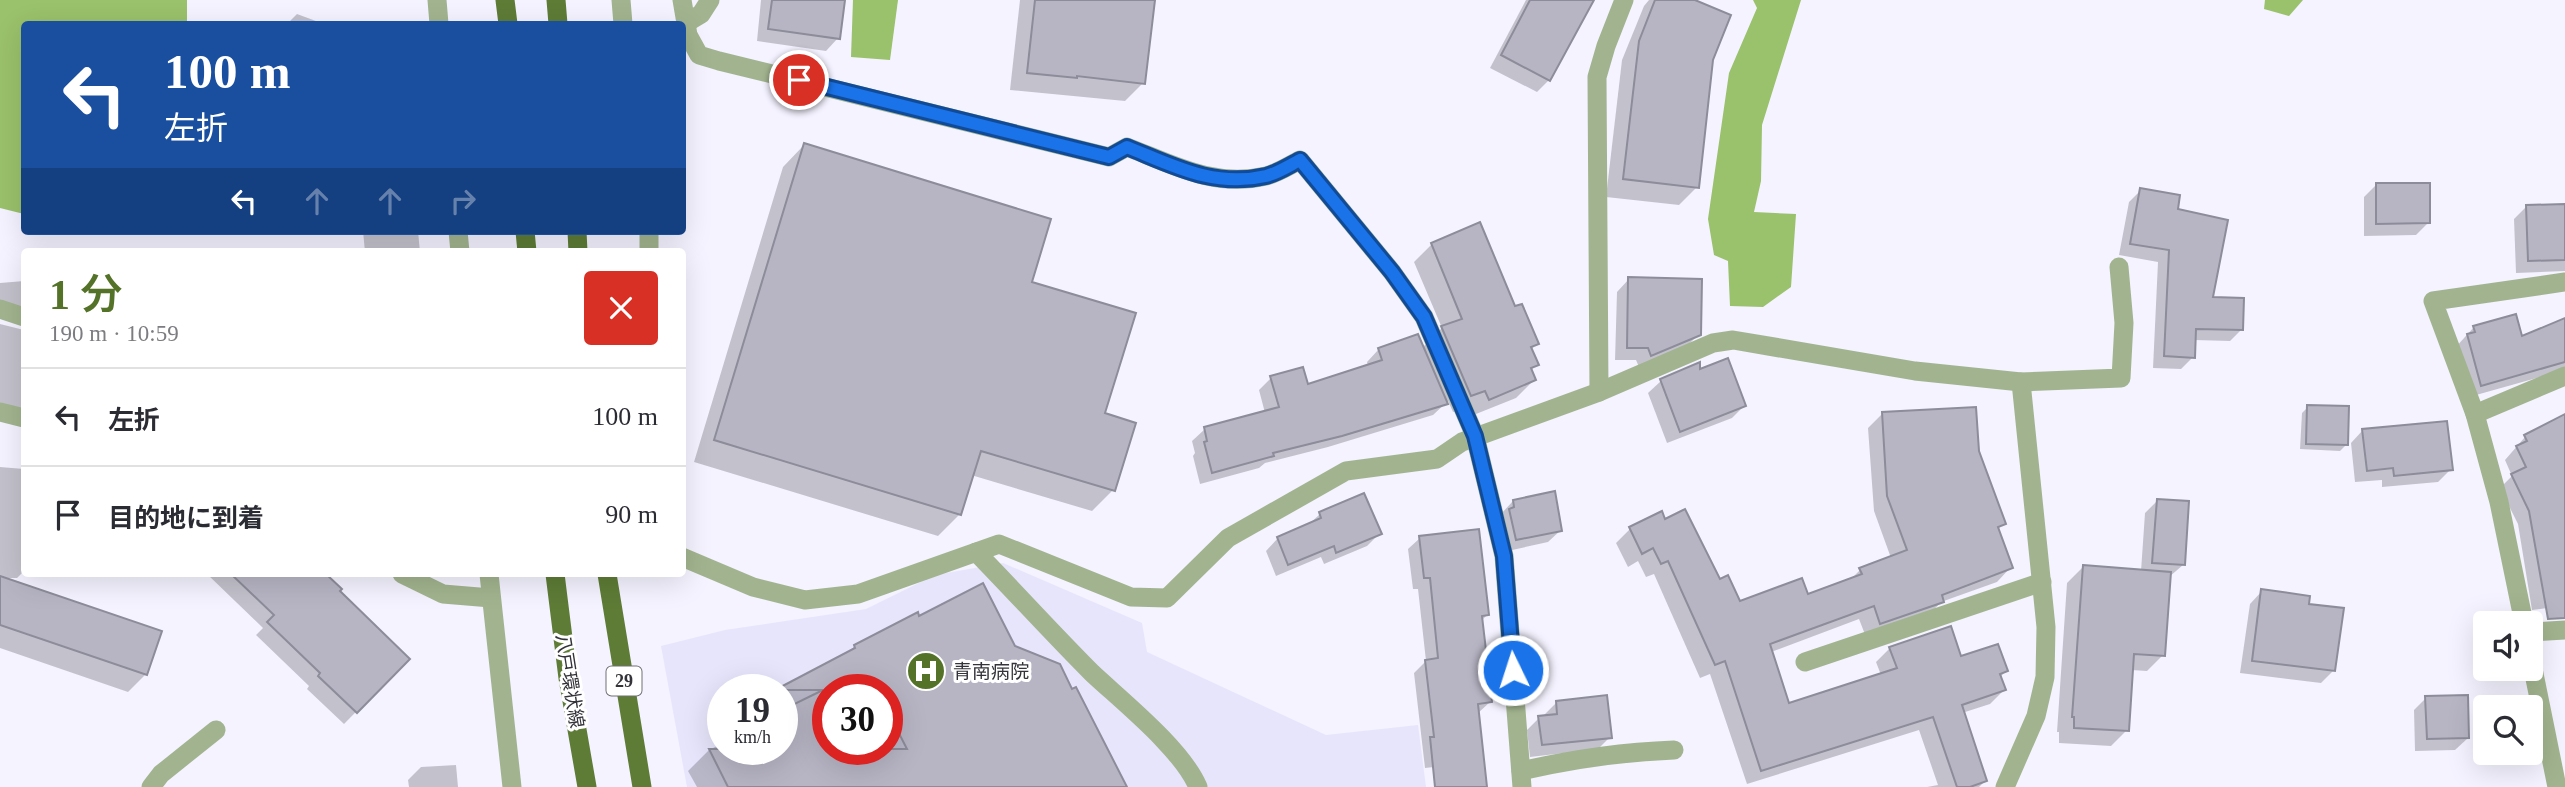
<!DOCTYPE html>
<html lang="ja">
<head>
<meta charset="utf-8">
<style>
	:root { --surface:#fff; --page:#f7f7f7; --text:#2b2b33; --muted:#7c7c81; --line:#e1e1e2; --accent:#547329 }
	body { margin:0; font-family:"Times New Roman","Noto Sans JP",serif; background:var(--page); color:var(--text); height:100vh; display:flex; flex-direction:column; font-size:26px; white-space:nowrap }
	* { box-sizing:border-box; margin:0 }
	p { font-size:23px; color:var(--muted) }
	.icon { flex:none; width:38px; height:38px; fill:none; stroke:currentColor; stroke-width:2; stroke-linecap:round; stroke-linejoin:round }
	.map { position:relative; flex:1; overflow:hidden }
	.panel { position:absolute; left:21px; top:248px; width:665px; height:329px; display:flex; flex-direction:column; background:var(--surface); border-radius:7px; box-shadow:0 7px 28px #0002 }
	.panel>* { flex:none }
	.hud { position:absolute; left:21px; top:21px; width:665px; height:214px; border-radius:7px; box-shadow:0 7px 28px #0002; background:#1a4fa0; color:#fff; overflow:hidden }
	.tools { position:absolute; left:2473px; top:611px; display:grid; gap:14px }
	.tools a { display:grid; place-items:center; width:70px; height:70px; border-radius:7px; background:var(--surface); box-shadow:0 7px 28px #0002; font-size:35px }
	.speed { position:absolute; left:707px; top:674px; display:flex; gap:14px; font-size:35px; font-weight:700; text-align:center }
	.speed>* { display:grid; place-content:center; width:91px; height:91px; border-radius:50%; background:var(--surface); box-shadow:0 7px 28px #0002; line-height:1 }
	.speed small { font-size:18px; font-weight:400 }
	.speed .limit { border:10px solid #d22; background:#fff; color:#111 }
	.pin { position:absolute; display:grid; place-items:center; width:60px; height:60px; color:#fff; margin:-30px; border:4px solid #fff; border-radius:50%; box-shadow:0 2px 7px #0007 }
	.me { position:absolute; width:77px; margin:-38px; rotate:356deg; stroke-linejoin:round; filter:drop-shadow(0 0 5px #0008) }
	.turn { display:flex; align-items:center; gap:24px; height:147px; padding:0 28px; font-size:32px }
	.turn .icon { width:91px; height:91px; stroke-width:2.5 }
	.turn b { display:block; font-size:49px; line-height:60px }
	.lanes { display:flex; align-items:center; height:66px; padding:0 28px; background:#0003; justify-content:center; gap:35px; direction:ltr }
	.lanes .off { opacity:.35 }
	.round { display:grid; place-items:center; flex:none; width:74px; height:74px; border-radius:7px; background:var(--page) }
	.summary { display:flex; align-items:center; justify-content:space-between; height:119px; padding:0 28px }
	h1 { font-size:42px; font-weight:600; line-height:52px; color:var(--accent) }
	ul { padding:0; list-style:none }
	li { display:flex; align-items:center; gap:21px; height:98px; padding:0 28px; border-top:2px solid var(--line) }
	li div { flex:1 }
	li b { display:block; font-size:26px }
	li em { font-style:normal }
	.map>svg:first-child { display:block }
</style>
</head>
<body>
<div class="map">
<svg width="2565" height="787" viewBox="0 0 2565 787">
	<rect width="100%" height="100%" fill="#f4f3ff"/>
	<path fill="#e7e5fb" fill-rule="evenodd" d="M1003 563 1142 623 1147 652 1326 735 1418 725 1426 787H687L661 646 725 630 866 609 935 575ZM723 690H782V749H723ZM828 690H887V749H828Z"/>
	<g fill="#9ac16b">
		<polygon points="0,0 187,0 187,24 24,24 24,214 0,208"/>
		<polygon points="853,0 898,0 890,60 851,57"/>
		<polygon points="1753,0 1801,0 1762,125 1761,181 1754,212 1796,214 1791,287 1763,307 1730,306 1728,261 1714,255 1708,219 1729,73 1757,8"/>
		<polygon points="2265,0 2303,0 2289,16 2264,9"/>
	</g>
	<g fill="#0003" fill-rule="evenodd">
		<polygon points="761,0 843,0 838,38 826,51 757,41"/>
		<polygon points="1020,0 1153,0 1143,83 1125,101 1010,90"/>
		<polygon points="1526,0 1592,0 1549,80 1537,92 1490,68"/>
		<polygon points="1649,0 1690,0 1712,60 1697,187 1679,205 1606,197 1622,60 1644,6"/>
		<polygon points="297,14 324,24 287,24"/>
		<polygon points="804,145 1029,283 1103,415 1113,490 1092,511 971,475 960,514 938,536 694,462 783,167"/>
		<polygon points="2376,185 2428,223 2416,235 2364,236 2364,197"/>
		<polygon points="2141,190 2176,211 2211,299 2242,329 2230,341 2194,340 2193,357 2181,369 2153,368 2158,262 2119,255 2129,202"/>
		<polygon points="2565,205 2565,271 2516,273 2514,219 2527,206"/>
		<polygon points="363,231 418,231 420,252 365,252"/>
		<polygon points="1432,244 1514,308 1537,343 1531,350 1537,364 1530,371 1534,380 1516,398 1471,416 1467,408 1453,412 1448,401 1433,415 1328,447 1265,463 1259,468 1200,484 1193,456 1195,453 1192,441 1205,429 1265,413 1259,390 1271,378 1307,386 1368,366 1367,362 1379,349 1422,348 1442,328 1414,262"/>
		<polygon points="1629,279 1699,334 1686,347 1639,367 1636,360 1615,360 1617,292"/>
		<polygon points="24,281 24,326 0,312 0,283"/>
		<polygon points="2565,320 2565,370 2469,397 2455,348 2474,327 2521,338"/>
		<polygon points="0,324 24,330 24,416 0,409"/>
		<polygon points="1661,381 1744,406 1732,418 1667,443 1648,393"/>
		<polygon points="2308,407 2346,445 2340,451 2300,449 2302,413"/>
		<polygon points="1882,414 1977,452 2004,523 1997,530 2011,567 1997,582 1941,602 1928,616 1866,637 1859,619 1771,652 1788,705 1881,675 1876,662 1890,648 1960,658 2006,671 2000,677 2004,690 1990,704 1962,713 1985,781 1979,787 1927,787 1938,785 1919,730 1747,784 1710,674 1700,678 1654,574 1646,577 1638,561 1628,567 1616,543 1630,529 1665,521 1739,603 1807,596 1850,580 1860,570 1891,558 1874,511 1868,428"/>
		<polygon points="2565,416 2565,609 2562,606 2532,610 2518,524 2500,488 2512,476 2505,460 2525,437"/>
		<polygon points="2363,430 2451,469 2438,482 2382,487 2382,480 2355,482 2351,443"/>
		<polygon points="0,467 24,469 24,571 17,578 3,578 146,674 128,692 0,648"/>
		<polygon points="1513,501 1561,530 1548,542 1503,552 1501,514"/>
		<polygon points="2157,501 2183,565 2169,577 2163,655 2147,671 2131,670 2127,730 2111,746 2059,743 2059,732 2057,732 2067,583 2083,567 2141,571 2145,513"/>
		<polygon points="1320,514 1380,533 1367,546 1324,564 1321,557 1276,576 1266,551 1278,538 1308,525"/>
		<polygon points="1420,538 1487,615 1481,621 1490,702 1477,714 1470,763 1425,768 1414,673 1426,661 1418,589 1413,589 1408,549"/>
		<polygon points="207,574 322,574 408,659 344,724 307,689 309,686 256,635 263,628"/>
		<polygon points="2262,591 2307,606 2334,670 2321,683 2240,673 2250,604"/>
		<path d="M918 618 1014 648 1125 787H697L688 771 709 750 723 743V749H782V690L846 654 855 646ZM828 690H887V749H828Z"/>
		<polygon points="2426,698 2468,738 2455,750 2415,751 2414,710"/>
		<polygon points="1557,702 1610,737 1598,749 1530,757 1527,730 1539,718 1544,717 1544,715"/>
		<polygon points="456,765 458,787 409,787 408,780 421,767"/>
	</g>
	<g fill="#b7b5c4" stroke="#8d8c9a" stroke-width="2" fill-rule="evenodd">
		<polygon points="772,0 845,0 840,39 768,29"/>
		<polygon points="1035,0 1155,0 1145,84 1077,76 1077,78 1027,73"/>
		<polygon points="1530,0 1594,0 1550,81 1501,55"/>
		<polygon points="1655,0 1695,0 1731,15 1713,60 1699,188 1623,179 1639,41"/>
		<polygon points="804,143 1051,219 1032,282 1136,313 1105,413 1136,423 1115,491 981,451 961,515 714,440"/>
		<polygon points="2376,183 2430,183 2430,223 2376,224"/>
		<polygon points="2140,188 2180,195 2178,209 2228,220 2213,297 2244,298 2243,330 2196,329 2195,358 2164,356 2169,250 2130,244"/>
		<polygon points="2565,204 2565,260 2528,261 2526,205"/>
		<polygon points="1480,222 1515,306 1522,304 1539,344 1531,347 1539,365 1531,368 1536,380 1489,400 1485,391 1471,396 1441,326 1462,319 1431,243"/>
		<polygon points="1628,277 1702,279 1701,335 1651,356 1648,348 1627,348"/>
		<polygon points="2516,314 2522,336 2565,318 2565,362 2481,386 2467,334 2475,332 2473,326"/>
		<polygon points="1418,334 1448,404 1342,436 1273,453 1274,456 1212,473 1204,442 1207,441 1204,427 1279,407 1270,376 1303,367 1308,384 1382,360 1378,348"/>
		<polygon points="1728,358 1746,406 1680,432 1660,379 1700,362 1700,369"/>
		<polygon points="2307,405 2349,406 2348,445 2306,444"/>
		<polygon points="1976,407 1979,451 2006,524 1998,527 2013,568 1942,595 1944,602 1880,624 1874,606 1770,644 1789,703 1897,668 1889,647 1951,626 1961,656 1998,644 2008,671 2000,674 2006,690 1962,705 1987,781 1970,787 1957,787 1933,717 1761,771 1725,661 1715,665 1668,561 1661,564 1653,548 1642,554 1629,527 1662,511 1665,519 1685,509 1720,579 1728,575 1740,601 1802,578 1808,594 1862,574 1859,568 1907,550 1887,496 1882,412"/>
		<polygon points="2565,414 2565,618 2548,619 2529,511 2511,474 2526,467 2516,446 2527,441 2524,435"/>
		<polygon points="2447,421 2453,470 2394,476 2393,468 2367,471 2362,429"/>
		<polygon points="1555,491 1562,531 1516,540 1509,509 1514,507 1513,500"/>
		<polygon points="1364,493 1382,534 1336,553 1334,546 1288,565 1277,537 1321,518 1319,512"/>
		<polygon points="2157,499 2189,501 2185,565 2152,563"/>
		<polygon points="1479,529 1489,615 1482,616 1492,702 1478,704 1487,787 1435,787 1430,737 1434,737 1425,660 1438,658 1430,578 1424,578 1419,536"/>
		<polygon points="2083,565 2171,572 2165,656 2134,654 2129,731 2074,728 2074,717 2072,717"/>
		<polygon points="231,574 326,574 342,589 340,591 410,659 357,713 318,676 320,673 267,622 274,615"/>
		<polygon points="0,576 162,631 147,675 0,625"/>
		<path d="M983 583 1015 646 1060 664 1072 689 1076 687 1127 787H728L709 749H782V710L823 690H775L855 648 854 645 918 612 919 616ZM828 690H887V710L907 749H828Z"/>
		<polygon points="2261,589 2310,596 2309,604 2344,608 2335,671 2252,661"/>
		<polygon points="1607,695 1612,738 1542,745 1538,716 1557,714 1556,701"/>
		<polygon points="2468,695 2469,738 2427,739 2425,696"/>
	</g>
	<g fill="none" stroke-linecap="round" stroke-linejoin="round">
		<g stroke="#a2b48f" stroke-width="19">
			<polyline points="686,23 701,14 710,0"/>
			<path d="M976 552C1015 592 1053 634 1092 673 1123 702 1182 749 1198 787"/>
			<path d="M1521 771C1573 759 1621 752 1674 750"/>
			<polyline points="151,787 161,774 216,730"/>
		</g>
		<g stroke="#a2b48f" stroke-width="19">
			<polyline points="437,0 439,24"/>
			<polyline points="621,0 623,24"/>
			<path d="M682 0 688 35 699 55 719 61 1109 157 1127 147C1174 165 1214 188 1266 176 1278 173 1290 165 1300 160L1392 272 1424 317 1475 436 1504 556 1522 787"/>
			<polyline points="458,231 460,252"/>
			<polyline points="649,231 649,252"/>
			<polyline points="0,309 24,317"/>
			<polyline points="1599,392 1597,77 1606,46 1624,0"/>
			<polyline points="0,412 24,418"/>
			<polyline points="2475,414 2565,376"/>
			<polyline points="682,557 753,587 805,600 858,594 999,544 1131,597 1167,598 1228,538 1346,471 1437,459 1462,442 1599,392 1713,343 1733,340 1915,371 2021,382 2121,378 2124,323 2119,267"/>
			<polyline points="402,574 443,594 491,598"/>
			<polyline points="489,574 512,787"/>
			<polyline points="2524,623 2499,502 2475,414 2433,301 2565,282"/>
			<polyline points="2530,632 2565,630"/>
			<polyline points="2530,654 2557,787"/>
			<polyline points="1805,662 2042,582"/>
			<polyline points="2005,787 2036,716 2045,677 2046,627 2021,382"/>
		</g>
		<g stroke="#5e7c36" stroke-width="19">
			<polyline points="505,0 508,24"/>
			<polyline points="556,0 558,24"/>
			<polyline points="525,231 527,252"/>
			<polyline points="577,231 578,252"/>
			<polyline points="555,574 568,678 587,787"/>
			<polyline points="607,574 642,787"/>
		</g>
	</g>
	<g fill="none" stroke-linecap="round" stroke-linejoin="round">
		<defs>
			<path id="route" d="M799 80 1109 157 1127 147C1174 166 1214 188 1266 176 1278 173 1290 165 1300 160L1392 272 1424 317 1475 436 1504 556 1513 670"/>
		</defs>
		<use href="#route" stroke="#114b97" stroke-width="18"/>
		<use href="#route" stroke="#1a73e8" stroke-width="12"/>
	</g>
	<defs>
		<symbol id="hospital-disc" viewBox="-11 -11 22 22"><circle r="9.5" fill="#547329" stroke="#fff"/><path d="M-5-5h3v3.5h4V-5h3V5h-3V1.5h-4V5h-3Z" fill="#fff"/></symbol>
	</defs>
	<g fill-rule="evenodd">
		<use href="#hospital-disc" x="904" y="649" width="44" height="44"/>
	</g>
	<g text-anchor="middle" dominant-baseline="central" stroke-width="6" stroke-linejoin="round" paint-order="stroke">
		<rect fill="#fff" stroke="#717074" stroke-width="2" x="606.5" y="666.5" width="35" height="29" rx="5"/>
		<g font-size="18" font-weight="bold" fill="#343339">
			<text x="624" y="681">29</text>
		</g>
		<g font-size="19" fill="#343339" stroke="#fff" text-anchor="start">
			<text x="953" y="671">青南病院</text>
		</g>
		<g font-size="19" fill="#343339" stroke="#fff">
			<text transform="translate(570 681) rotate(81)">八戸環状線</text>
		</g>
	</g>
</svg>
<div class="tools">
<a><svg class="icon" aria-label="sound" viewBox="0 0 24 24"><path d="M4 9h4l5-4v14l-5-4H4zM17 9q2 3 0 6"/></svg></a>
<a><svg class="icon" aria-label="search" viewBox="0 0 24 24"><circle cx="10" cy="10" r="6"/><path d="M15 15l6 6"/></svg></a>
</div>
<div class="speed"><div>19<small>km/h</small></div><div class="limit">30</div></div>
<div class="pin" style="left:799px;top:80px;background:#d93025"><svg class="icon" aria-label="arrive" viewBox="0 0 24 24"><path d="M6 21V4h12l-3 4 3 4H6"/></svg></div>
<svg class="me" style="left:1513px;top:670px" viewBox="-20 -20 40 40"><circle r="17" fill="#1a73e8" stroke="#fff" stroke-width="3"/><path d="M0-11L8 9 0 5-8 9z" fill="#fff"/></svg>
<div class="hud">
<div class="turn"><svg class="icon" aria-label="left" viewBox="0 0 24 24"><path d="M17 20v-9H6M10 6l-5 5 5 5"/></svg><div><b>100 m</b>左折</div></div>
<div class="lanes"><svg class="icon" aria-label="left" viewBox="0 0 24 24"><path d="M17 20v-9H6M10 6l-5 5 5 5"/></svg><svg class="icon off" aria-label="ahead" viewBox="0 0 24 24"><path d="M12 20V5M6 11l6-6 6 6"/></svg><svg class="icon off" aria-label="ahead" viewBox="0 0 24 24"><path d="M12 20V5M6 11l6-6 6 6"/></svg><svg class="icon off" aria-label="right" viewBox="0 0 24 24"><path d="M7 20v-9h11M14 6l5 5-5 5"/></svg></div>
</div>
<section class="panel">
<div class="summary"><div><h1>1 分</h1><p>190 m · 10:59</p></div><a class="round" style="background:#d93025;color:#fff"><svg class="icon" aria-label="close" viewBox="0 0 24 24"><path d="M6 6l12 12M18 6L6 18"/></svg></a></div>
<ul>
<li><svg class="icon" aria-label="left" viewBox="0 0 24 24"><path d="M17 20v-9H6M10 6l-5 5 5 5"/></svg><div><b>左折</b></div><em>100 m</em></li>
<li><svg class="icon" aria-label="arrive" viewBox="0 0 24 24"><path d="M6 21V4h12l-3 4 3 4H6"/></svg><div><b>目的地に到着</b></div><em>90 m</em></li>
</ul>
</section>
</div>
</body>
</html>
